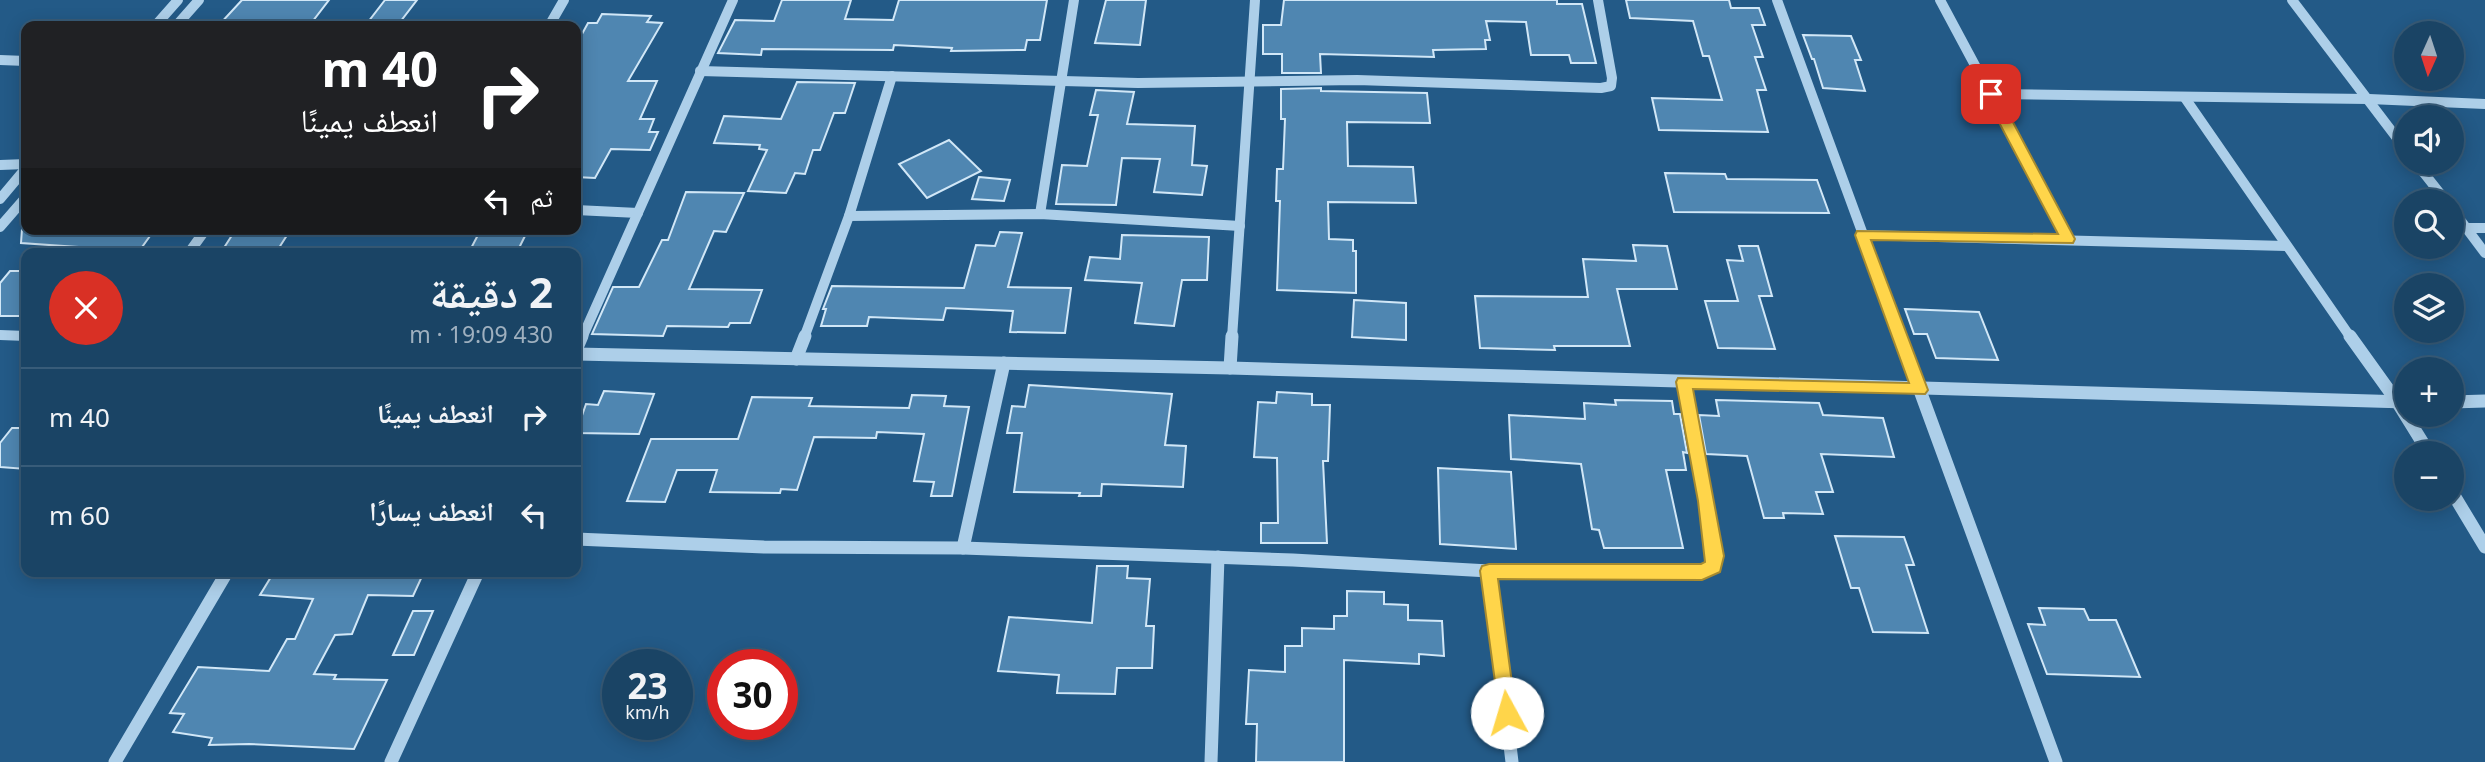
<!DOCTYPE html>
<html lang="ar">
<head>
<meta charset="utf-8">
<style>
	:root { --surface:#1a4465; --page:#274e6e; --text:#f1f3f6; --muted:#9fb0bf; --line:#385c79 }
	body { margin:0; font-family:"Noto Sans","Noto Naskh Arabic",sans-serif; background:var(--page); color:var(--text); direction:rtl; height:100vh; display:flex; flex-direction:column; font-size:26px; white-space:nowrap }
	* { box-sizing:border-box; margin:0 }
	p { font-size:23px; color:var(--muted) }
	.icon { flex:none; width:38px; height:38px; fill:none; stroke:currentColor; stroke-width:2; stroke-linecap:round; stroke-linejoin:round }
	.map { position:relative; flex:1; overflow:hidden; direction:ltr }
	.side { position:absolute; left:21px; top:248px; width:560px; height:329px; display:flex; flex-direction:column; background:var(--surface); border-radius:14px; box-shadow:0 4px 18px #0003,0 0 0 2px var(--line); direction:rtl }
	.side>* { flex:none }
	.top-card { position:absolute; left:21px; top:21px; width:560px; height:214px; border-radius:14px; box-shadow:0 4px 18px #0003,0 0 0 2px var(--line); direction:rtl; background:#202124; color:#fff; overflow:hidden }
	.needle { width:46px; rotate:183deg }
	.fabs { position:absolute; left:2394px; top:21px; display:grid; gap:14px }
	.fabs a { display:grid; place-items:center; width:70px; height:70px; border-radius:50%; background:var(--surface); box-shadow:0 4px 18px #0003,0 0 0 2px var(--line); font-size:35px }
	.speed { position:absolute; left:602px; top:649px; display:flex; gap:14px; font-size:35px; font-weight:700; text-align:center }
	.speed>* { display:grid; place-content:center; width:91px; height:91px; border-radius:50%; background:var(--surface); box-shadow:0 4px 18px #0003,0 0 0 2px var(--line); line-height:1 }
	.speed small { font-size:18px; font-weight:400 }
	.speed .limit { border:10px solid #d22; background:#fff; color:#111 }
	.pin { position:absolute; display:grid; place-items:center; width:60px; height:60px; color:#fff; margin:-30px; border-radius:14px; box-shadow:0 4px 10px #0006 }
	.me { position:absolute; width:77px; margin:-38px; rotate:354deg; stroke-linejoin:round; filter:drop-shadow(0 0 5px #0008) }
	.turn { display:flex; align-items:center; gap:24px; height:147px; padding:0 28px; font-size:32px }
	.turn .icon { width:91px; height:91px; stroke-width:2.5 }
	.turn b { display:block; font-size:49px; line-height:60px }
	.then { display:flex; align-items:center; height:66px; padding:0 28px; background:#0003; gap:14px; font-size:26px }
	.round { display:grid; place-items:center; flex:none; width:74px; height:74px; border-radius:37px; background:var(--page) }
	.overview { display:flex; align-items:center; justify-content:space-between; height:119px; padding:0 28px }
	h1 { font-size:42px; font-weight:700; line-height:52px }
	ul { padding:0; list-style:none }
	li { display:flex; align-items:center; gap:21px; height:98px; padding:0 28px; border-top:2px solid var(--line) }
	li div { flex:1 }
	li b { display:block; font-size:26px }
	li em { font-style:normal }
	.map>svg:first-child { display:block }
</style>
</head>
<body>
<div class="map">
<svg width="2485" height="762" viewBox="0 0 2485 762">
	<rect width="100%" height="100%" fill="#235a87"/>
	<g fill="#4f86b1" stroke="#d1e7f7" stroke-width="2">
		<polygon points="242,0 329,0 309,26 218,26"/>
		<polygon points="385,0 417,0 397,26 365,26"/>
		<polygon points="782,0 851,0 845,19 893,20 899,0 1047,0 1040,40 1027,40 1025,50 951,51 952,48 894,45 893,50 762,49 761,55 718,53 735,20 774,21"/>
		<polygon points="1106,0 1146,0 1140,45 1095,43"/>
		<polygon points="1284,0 1557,0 1557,4 1582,4 1596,63 1571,63 1569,55 1531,55 1526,22 1486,21 1490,40 1485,40 1486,49 1433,50 1434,57 1320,54 1321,73 1282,73 1282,54 1263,54 1263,25 1281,25"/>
		<polygon points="1626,0 1729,0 1731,8 1759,8 1765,25 1752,25 1763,57 1755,57 1766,90 1757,90 1768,132 1659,130 1652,98 1722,100 1709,56 1703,56 1693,21 1630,18"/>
		<polygon points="602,14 651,16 647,22 662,23 628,81 657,81 640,119 654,119 649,132 658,132 650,150 611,149 595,178 576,177 576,45 588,23 597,23"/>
		<polygon points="1803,35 1851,36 1861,60 1855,60 1865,91 1823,88 1814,59 1812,59"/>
		<polygon points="797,82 855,83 845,113 834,113 820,150 813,150 805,174 795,173 786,193 748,191 767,150 759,149 760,145 714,143 724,116 781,119"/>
		<polygon points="1321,88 1321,91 1427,93 1430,123 1347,122 1348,166 1413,167 1416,203 1328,202 1329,239 1353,240 1353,251 1356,251 1356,293 1277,290 1280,201 1276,201 1277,169 1283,169 1285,119 1281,119 1281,89"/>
		<polygon points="1096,90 1134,92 1127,124 1195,126 1192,165 1207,166 1202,195 1154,192 1160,159 1122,158 1116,205 1056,204 1062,165 1087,166 1098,115 1090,115"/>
		<polygon points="949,140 981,171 927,198 899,164"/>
		<polygon points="1665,173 1725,174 1727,179 1817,180 1829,213 1674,212"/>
		<polygon points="979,177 1010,180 1004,201 972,199"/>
		<polygon points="686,192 744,193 726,232 714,231 689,289 762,290 750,323 730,323 728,327 667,326 663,336 592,334 613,287 639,287 662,240 668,240"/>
		<polygon points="22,229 105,230 155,229 137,254 103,254 106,249 21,243"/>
		<polygon points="236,229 291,229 275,254 220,254"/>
		<polygon points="1000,232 1022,233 1008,287 1071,288 1065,333 1010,332 1013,311 946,308 943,320 869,317 867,326 821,326 826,309 823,309 832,286 964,288 976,245 995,246"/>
		<polygon points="479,233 526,234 516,254 468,254"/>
		<polygon points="1122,235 1209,237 1207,280 1182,280 1174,326 1135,323 1142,283 1085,280 1090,257 1120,259"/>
		<polygon points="1633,245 1667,246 1677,289 1617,289 1630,346 1554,346 1555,350 1480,348 1475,296 1588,297 1583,259 1636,261"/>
		<polygon points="1739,246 1758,246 1772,296 1759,296 1775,349 1718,348 1705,301 1738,301 1727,260 1743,261"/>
		<polygon points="10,271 26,271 26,316 0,316 0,283"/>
		<polygon points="1354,300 1406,303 1406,340 1352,337"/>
		<polygon points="1905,309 1979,312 1998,360 1936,358 1927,334 1914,334"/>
		<polygon points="1029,385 1172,394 1165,445 1186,446 1183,487 1102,484 1101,496 1079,496 1080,493 1014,492 1022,433 1007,433 1012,406 1025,407"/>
		<polygon points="604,391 654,394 639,434 576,433 586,404 598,405"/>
		<polygon points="1277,392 1312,394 1312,405 1330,405 1328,461 1323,461 1327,543 1261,543 1261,523 1278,523 1277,458 1254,457 1258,402 1276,403"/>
		<polygon points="912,395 946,396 944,406 969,407 952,496 931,496 934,482 914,481 924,434 877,432 876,438 814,437 797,490 781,489 780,493 710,492 717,470 677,470 665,502 627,501 651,439 738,439 752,397 812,398 809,406 909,408"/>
		<polygon points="1615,400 1672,401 1674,414 1680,414 1687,453 1683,452 1686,470 1666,470 1683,548 1604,548 1599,530 1592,529 1581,464 1511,459 1509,415 1585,419 1584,403 1616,405"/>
		<polygon points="1716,400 1819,403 1823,415 1883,418 1894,457 1821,454 1833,492 1816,492 1823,514 1783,513 1784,518 1764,518 1747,456 1706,454 1699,415 1719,416"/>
		<polygon points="12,428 26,428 26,469 0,467 0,443"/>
		<polygon points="1438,468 1511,472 1516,549 1440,544"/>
		<polygon points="1835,536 1904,537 1914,565 1906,565 1928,633 1873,632 1859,588 1851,588"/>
		<polygon points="1097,566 1128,566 1127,578 1150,579 1146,626 1154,626 1152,668 1117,668 1115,694 1057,693 1059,675 998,671 1009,617 1092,623"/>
		<polygon points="274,572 424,572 413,596 368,595 352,634 335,635 314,674 336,675 334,679 387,680 354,749 249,744 209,745 212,738 173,732 184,714 170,713 198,667 269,671 287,639 295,639 313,599 260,595"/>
		<polygon points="1347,591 1384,592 1384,604 1408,605 1408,620 1442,621 1444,656 1419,654 1419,664 1344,660 1344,762 1256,762 1257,724 1246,724 1249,670 1285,672 1285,646 1302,646 1302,628 1334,629 1334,616 1347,616"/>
		<polygon points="2039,608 2084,609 2089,620 2116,620 2140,677 2047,674 2028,624 2045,625"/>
		<polygon points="413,611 433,611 414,655 393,655"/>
	</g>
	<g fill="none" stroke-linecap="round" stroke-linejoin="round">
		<g stroke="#adcfe9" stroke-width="10">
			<polyline points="1777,0 1901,338"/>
			<polyline points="1940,0 2068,239"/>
			<polyline points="2292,0 2406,150"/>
			<polyline points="155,26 178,0"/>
			<polyline points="176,26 199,0"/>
			<polyline points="549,26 564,0"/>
			<polyline points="0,60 26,61"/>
			<polyline points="700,71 1138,83 1357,80 1601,88 1611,86 1612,78 1598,0"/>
			<polyline points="1991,94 2369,99 2485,104"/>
			<polyline points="2185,98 2351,338"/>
			<polyline points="2416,163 2446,201"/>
			<polyline points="0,165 26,164"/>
			<polyline points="0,199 26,168"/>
			<polyline points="2452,209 2485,253"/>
			<polyline points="576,210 638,213"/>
			<polyline points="1040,214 1074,0"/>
			<polyline points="849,216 1040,214 1240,226"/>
			<polyline points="0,227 26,197"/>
			<polyline points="2466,228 2485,228"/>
			<polyline points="1862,235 2286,246"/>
			<polyline points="188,254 206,229"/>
			<polyline points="0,335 26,336"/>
			<polyline points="582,338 733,0"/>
			<polyline points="804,338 849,216 892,76"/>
			<polyline points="1232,338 1255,0"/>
		</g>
		<g stroke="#adcfe9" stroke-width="13">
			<polyline points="1900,336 2056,762"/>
			<polyline points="2350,336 2398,403 2429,453"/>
			<polyline points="576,350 582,336"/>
			<polyline points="576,354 1230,368 2406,402"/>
			<polyline points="796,359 805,336"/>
			<polyline points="1230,368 1232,336"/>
			<polyline points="2452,402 2485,401"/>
			<polyline points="2452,492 2485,547"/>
			<polyline points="576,539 764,547 963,548 1293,560 1489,571 1702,572 1714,566 1715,556 1684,382"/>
			<polyline points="963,548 1004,363"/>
			<polyline points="1489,571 1512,762"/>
			<polyline points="115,762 227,572"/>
			<polyline points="391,762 478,572"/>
			<polyline points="1211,762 1218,557"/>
		</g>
	</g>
	<polygon fill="#ffd54a" stroke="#a68a30" stroke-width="2" points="1991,90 1998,94 2075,239 2073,243 1871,240 1928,390 1925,394 1693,389 1724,556 1720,572 1702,580 1498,579 1516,713 1514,719 1507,722 1500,719 1480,571 1482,566 1489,564 1701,564 1705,562 1698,501 1676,382 1678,378 1909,383 1855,235 1857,231 2058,234 1984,94"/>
</svg>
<div class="fabs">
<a><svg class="needle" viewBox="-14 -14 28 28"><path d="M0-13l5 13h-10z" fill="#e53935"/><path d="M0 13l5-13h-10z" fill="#9fb0bf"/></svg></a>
<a><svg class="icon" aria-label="sound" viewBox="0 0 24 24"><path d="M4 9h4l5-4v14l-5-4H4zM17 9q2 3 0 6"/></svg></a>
<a><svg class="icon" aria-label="search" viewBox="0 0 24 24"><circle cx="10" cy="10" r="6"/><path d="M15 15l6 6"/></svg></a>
<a><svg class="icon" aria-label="layers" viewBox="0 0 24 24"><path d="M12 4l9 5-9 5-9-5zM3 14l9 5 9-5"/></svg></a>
<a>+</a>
<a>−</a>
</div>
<div class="speed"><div>23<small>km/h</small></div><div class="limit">30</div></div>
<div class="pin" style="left:1991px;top:94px;background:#d93025"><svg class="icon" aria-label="arrive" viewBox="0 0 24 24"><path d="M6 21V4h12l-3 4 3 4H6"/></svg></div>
<svg class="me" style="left:1507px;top:713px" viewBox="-20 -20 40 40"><circle r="19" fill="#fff"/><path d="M0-13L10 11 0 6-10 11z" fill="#ffd54a"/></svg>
<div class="top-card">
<div class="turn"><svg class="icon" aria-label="right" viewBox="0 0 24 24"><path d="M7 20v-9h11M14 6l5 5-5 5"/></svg><div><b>40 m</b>انعطف يمينًا</div></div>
<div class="then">ثم<svg class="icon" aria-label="left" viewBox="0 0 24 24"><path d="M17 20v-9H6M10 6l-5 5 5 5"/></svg></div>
</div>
<section class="side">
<div class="overview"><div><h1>2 دقيقة</h1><p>430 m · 19:09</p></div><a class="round" style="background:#d93025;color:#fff"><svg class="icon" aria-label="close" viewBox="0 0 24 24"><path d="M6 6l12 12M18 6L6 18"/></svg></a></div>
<ul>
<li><svg class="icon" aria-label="right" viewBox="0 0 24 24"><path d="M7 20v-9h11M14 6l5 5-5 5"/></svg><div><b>انعطف يمينًا</b></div><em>40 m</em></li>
<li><svg class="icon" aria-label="left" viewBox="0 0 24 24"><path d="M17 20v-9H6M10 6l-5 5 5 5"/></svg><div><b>انعطف يسارًا</b></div><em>60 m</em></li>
</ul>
</section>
</div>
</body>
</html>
